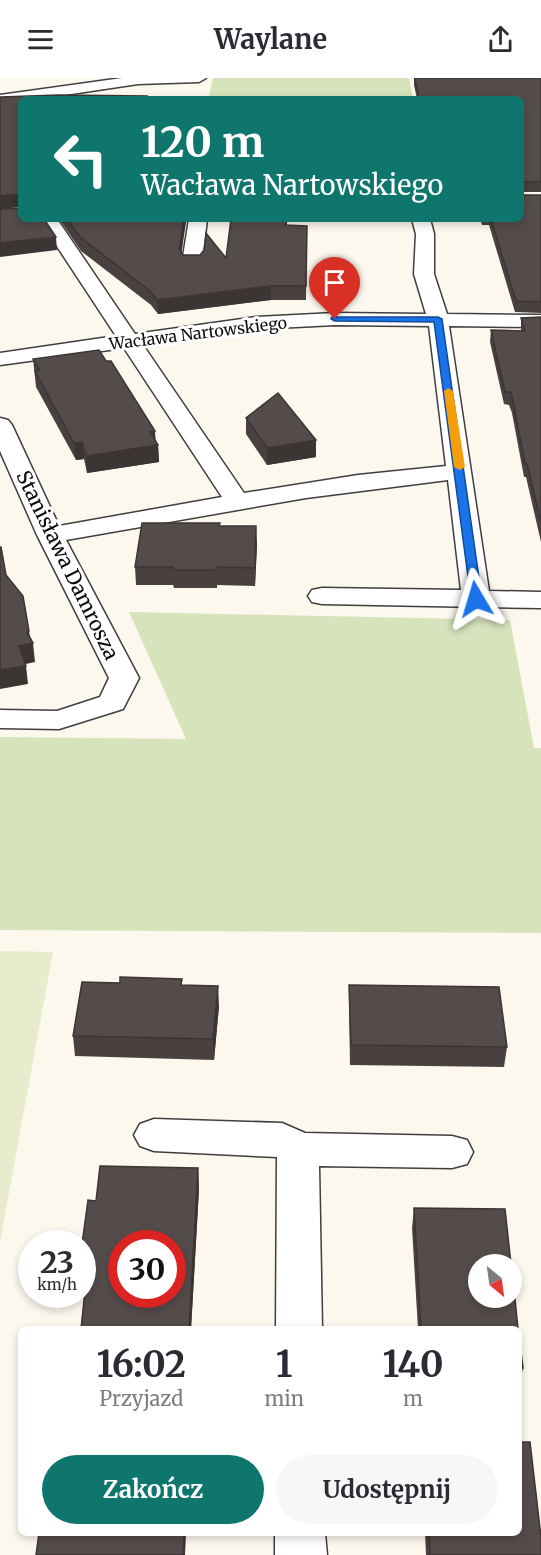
<!DOCTYPE html>
<html lang="pl">
<head>
<meta charset="utf-8">
<style>
	:root { --surface:#fff; --page:#f7f7f7; --text:#2b2b33; --muted:#7c7c81; --accent:#0f766e }
	body { margin:0; font-family:Merriweather,serif; background:var(--page); color:var(--text); height:100vh; display:flex; flex-direction:column; font-size:22px; white-space:nowrap }
	* { box-sizing:border-box; margin:0 }
	p { font-size:20px; color:var(--muted) }
	.icon { flex:none; width:33px; height:33px; fill:none; stroke:currentColor; stroke-width:2; stroke-linecap:round; stroke-linejoin:round }
	.map { position:relative; flex:1; overflow:hidden }
	.drawer { position:absolute; left:18px; top:1248px; width:504px; height:210px; display:flex; flex-direction:column; background:var(--surface); border-radius:9px; box-shadow:0 3px 9px #0003 }
	.drawer>* { flex:none }
	.hud { position:absolute; left:18px; top:18px; width:506px; height:126px; border-radius:9px; box-shadow:0 3px 9px #0003; background:#0f766e; color:#fff; overflow:hidden }
	.needle { width:39px; rotate:151deg }
	.fabs { position:absolute; left:468px; top:1176px; display:grid; gap:12px }
	.fabs a { display:grid; place-items:center; width:54px; height:54px; border-radius:50%; background:var(--surface); box-shadow:0 3px 9px #0003; font-size:30px }
	.speed { position:absolute; left:18px; top:1152px; display:flex; gap:12px; font-size:30px; font-weight:700; text-align:center }
	.speed>* { display:grid; place-content:center; width:78px; height:78px; border-radius:50%; background:var(--surface); box-shadow:0 3px 9px #0003; line-height:1 }
	.speed small { font-size:15px; font-weight:400 }
	.speed .limit { border:9px solid #d22; background:#fff; color:#111 }
	.pin { position:absolute; display:grid; place-items:center; width:51px; height:51px; color:#fff; margin:-62px -26px; border-radius:50% 50% 50% 0; rotate:-45deg; box-shadow:0 0 6px #0007 }
	.pin .icon { rotate:45deg }
	.me { position:absolute; width:66px; margin:-33px; rotate:353deg; stroke-linejoin:round; filter:drop-shadow(0 0 4px #0008) }
	.turn { display:flex; align-items:center; gap:21px; height:126px; padding:0 24px; font-size:27px }
	.turn .icon { width:78px; height:78px; stroke-width:2.5 }
	.turn b { display:block; font-size:42px; line-height:51px }
	.eta { display:flex; justify-content:space-evenly; align-items:center; height:102px; text-align:center }
	.eta b { font-size:36px; font-weight:700; line-height:42px }
	.action { display:flex; gap:12px; margin-top:auto; padding:12px 24px }
	.action a { flex:1; height:69px; border-radius:36px; background:var(--accent); color:#fff; font-size:24px; font-weight:700; line-height:69px; text-align:center }
	.action a+a { background:var(--page); color:var(--text) }
	header { display:flex; justify-content:space-between; align-items:center; height:78px; padding:0 24px; background:var(--surface); font-size:27px; font-weight:700 }
	.map>svg:first-child { display:block }
</style>
</head>
<body>
<header><svg class="icon" aria-label="menu" viewBox="0 0 24 24"><path d="M4 6h16M4 12h16M4 18h16"/></svg>Waylane<svg class="icon" aria-label="share" viewBox="0 0 24 24"><path d="M12 15V3M7 8l5-5 5 5M5 13v7h14v-7"/></svg></header>
<div class="map">
<svg width="541" height="1477" viewBox="0 0 541 1477">
	<rect width="100%" height="100%" fill="#fdf8ee"/>
	<g fill="#d6e3bb">
		<polygon points="213,0 409,0 413,21 208,21"/>
		<polygon points="129,534 510,542 534,670 541,670 541,855 0,852 0,659 186,661"/>
	</g>
	<polygon fill="#e6eccc" points="0,873 53,874 0,1164"/>
	<g fill="none" stroke-linecap="round" stroke-linejoin="round">
		<defs>
			<g id="street">
				<polygon points="122,0 206,0 199,4 138,6 38,21 21,21 21,23 0,27 0,17"/>
				<path d="M39 141H57L135 256 256 239 335 235 426 236 414 196 416 156 412 141H430L434 156V196L447 236 541 237V249L449 248 489 513 541 514V530L322 526 312 524 308 518 312 512 322 510 461 512 448 402 306 420 66 462 139 600 123 631 59 651 0 650V632L57 633 100 619 109 600 37 457 0 373V340L8 342 12 347 59 448 222 419 124 270 0 287V275L116 258ZM335 247 429 248 446 388 358 397 244 415 143 267 256 251Z"/>
				<polygon points="189,141 207,141 202,185 199,189 185,189 182,185"/>
				<polygon points="154,1041 282,1045 305,1055 452,1058 467,1062 473,1074 467,1086 452,1090 319,1088 322,1251 276,1251 277,1079 154,1073 140,1068 134,1057 140,1046"/>
				<polygon points="275,1455 325,1455 327,1477 275,1477"/>
			</g>
		</defs>
		<use href="#street" stroke="#3f3f3f" stroke-width="3"/>
		<use href="#street" fill="#fff" fill-rule="evenodd"/>
	</g>
	<g fill="#484140">
		<polygon points="414,0 541,0 541,114 520,114 520,21 417,21 414,7"/>
		<polygon points="541,117 541,235 515,234 489,147 482,147 480,141 520,141"/>
		<polygon points="59,141 186,141 181,175 183,177 226,180 287,141 287,147 307,148 306,222 271,222 158,236 151,227 81,173"/>
		<polygon points="541,239 541,464 526,399 524,399 512,335 509,327 504,326 490,264 491,252 521,253 521,240"/>
		<polygon points="33,281 156,363 158,367 159,384 87,395 84,381 76,382 36,309"/>
		<polygon points="246,340 316,362 316,379 267,387 246,356"/>
		<polygon points="220,445 220,448 257,466 255,508 217,507 217,510 174,510 173,507 136,507 135,489"/>
		<polygon points="182,907 219,928 214,982 75,978 73,958"/>
		<polygon points="349,907 507,969 504,989 350,987 349,928"/>
		<polygon points="198,1090 199,1111 191,1251 81,1251 86,1205 82,1205 82,1166 96,1123"/>
		<polygon points="414,1130 518,1251 418,1251 412,1150"/>
		<polygon points="519,1257 523,1290 519,1310"/>
		<polygon points="425,1455 519,1455 541,1477 426,1477"/>
	</g>
	<g fill="#3b3534">
		<polygon points="21,116 21,129 0,131 0,118"/>
		<polygon points="184,141 186,141 186,144 180,185 179,171"/>
		<polygon points="56,159 57,172 0,179 0,165"/>
		<polygon points="271,208 271,222 158,236 157,222"/>
		<polygon points="155,353 156,368 158,367 159,384 87,395 86,378 150,354"/>
		<polygon points="316,362 316,379 267,387 267,370"/>
		<polygon points="82,364 84,381 76,382 74,365"/>
		<polygon points="256,448 257,466 255,508 255,490"/>
		<polygon points="29,553 31,566 33,565 35,584 21,587 19,568 27,554"/>
		<polygon points="26,588 28,606 0,611 0,592"/>
		<polygon points="218,908 219,928 214,982 213,961"/>
		<polygon points="198,1090 199,1111 191,1251 189,1251"/>
		<polygon points="184,1455 186,1455 185,1477 183,1477"/>
	</g>
	<g fill="#544c4a" stroke="#3b3534" stroke-width="1.5" fill-rule="evenodd">
		<polygon points="415,0 541,0 541,104 520,104 520,21 419,21"/>
		<polygon points="59,17 147,18 146,21 21,21 21,116 0,118 0,19"/>
		<polygon points="520,117 541,117 541,224 516,223 491,141 520,141"/>
		<polygon points="21,130 21,141 44,141 56,159 0,165 0,131"/>
		<polygon points="67,141 184,141 179,171 183,177 200,177 204,172 206,155 226,180 231,141 287,141 286,147 307,148 306,208 271,208 157,222 150,213 80,159"/>
		<polygon points="541,239 541,444 527,386 525,386 513,323 511,314 505,314 491,252 525,253 521,240"/>
		<polygon points="99,272 106,283 111,283 155,353 150,354 158,367 86,378 82,364 74,365 35,293 40,292 33,281"/>
		<polygon points="278,315 316,362 267,370 246,340"/>
		<polygon points="142,445 220,445 219,448 256,448 255,490 216,489 216,492 173,492 173,489 135,489"/>
		<polygon points="0,469 1,469 6,497 23,518 29,553 27,554 33,565 19,568 26,588 0,592"/>
		<polygon points="120,899 182,901 181,907 218,908 213,961 73,958 82,904 120,905"/>
		<polygon points="349,907 499,909 507,969 351,967"/>
		<path d="M100 1088 198 1090 189 1251H81L88 1184H82V1166L88 1122 96 1123ZM122 1166H172V1216H122Z"/>
		<polygon points="414,1130 505,1131 511,1186 478,1186 478,1220 512,1220 512,1191 518,1251 421,1251"/>
		<polygon points="519,1257 523,1290 519,1289"/>
		<polygon points="519,1364 530,1364 541,1459 541,1477 430,1477 429,1455 519,1455"/>
		<polygon points="39,1455 184,1455 183,1477 36,1477"/>
	</g>
	<polygon fill="#1a73e8" stroke="#114b97" stroke-width="1.5" points="332,239 438,239 442,241 482,521 480,523 472,523 471,521 434,244 335,243 331,241"/>
	<polygon fill="#f59e0b" points="448,310 453,313 465,389 460,392 454,389 444,313"/>
	<g text-anchor="middle" dominant-baseline="central" stroke-width="6" stroke-linejoin="round" paint-order="stroke">
		<g font-size="16" fill="#0c0c0c" stroke="#fff">
			<text transform="translate(198 255) rotate(-7)">Wacława Nartowskiego</text>
		</g>
		<g font-size="20" fill="#0c0c0c" stroke="#fff">
			<text transform="translate(68 487) rotate(64)">Stanisława Damrosza</text>
		</g>
	</g>
</svg>
<div class="fabs">
<a><svg class="needle" viewBox="-14 -14 28 28"><path d="M0-13l5 13h-10z" fill="#e53935"/><path d="M0 13l5-13h-10z" fill="#7c7c81"/></svg></a>
</div>
<div class="speed"><div>23<small>km/h</small></div><div class="limit">30</div></div>
<div class="pin" style="left:335px;top:241px;background:#d93025"><svg class="icon" aria-label="arrive" viewBox="0 0 24 24"><path d="M6 21V4h12l-3 4 3 4H6"/></svg></div>
<svg class="me" style="left:476px;top:521px" viewBox="-20 -20 40 40"><path d="M0-17L14 15 0 8-14 15z" fill="#1a73e8" stroke="#fff" stroke-width="4"/></svg>
<div class="hud">
<div class="turn"><svg class="icon" aria-label="left" viewBox="0 0 24 24"><path d="M17 20v-9H6M10 6l-5 5 5 5"/></svg><div><b>120 m</b>Wacława Nartowskiego</div></div>
</div>
<section class="drawer">
<div class="eta">
<div><b>16:02</b><p>Przyjazd</p></div>
<div><b>1</b><p>min</p></div>
<div><b>140</b><p>m</p></div>
</div>
<div class="action"><a>Zakończ</a><a>Udostępnij</a></div>
</section>
</div>
</body>
</html>
